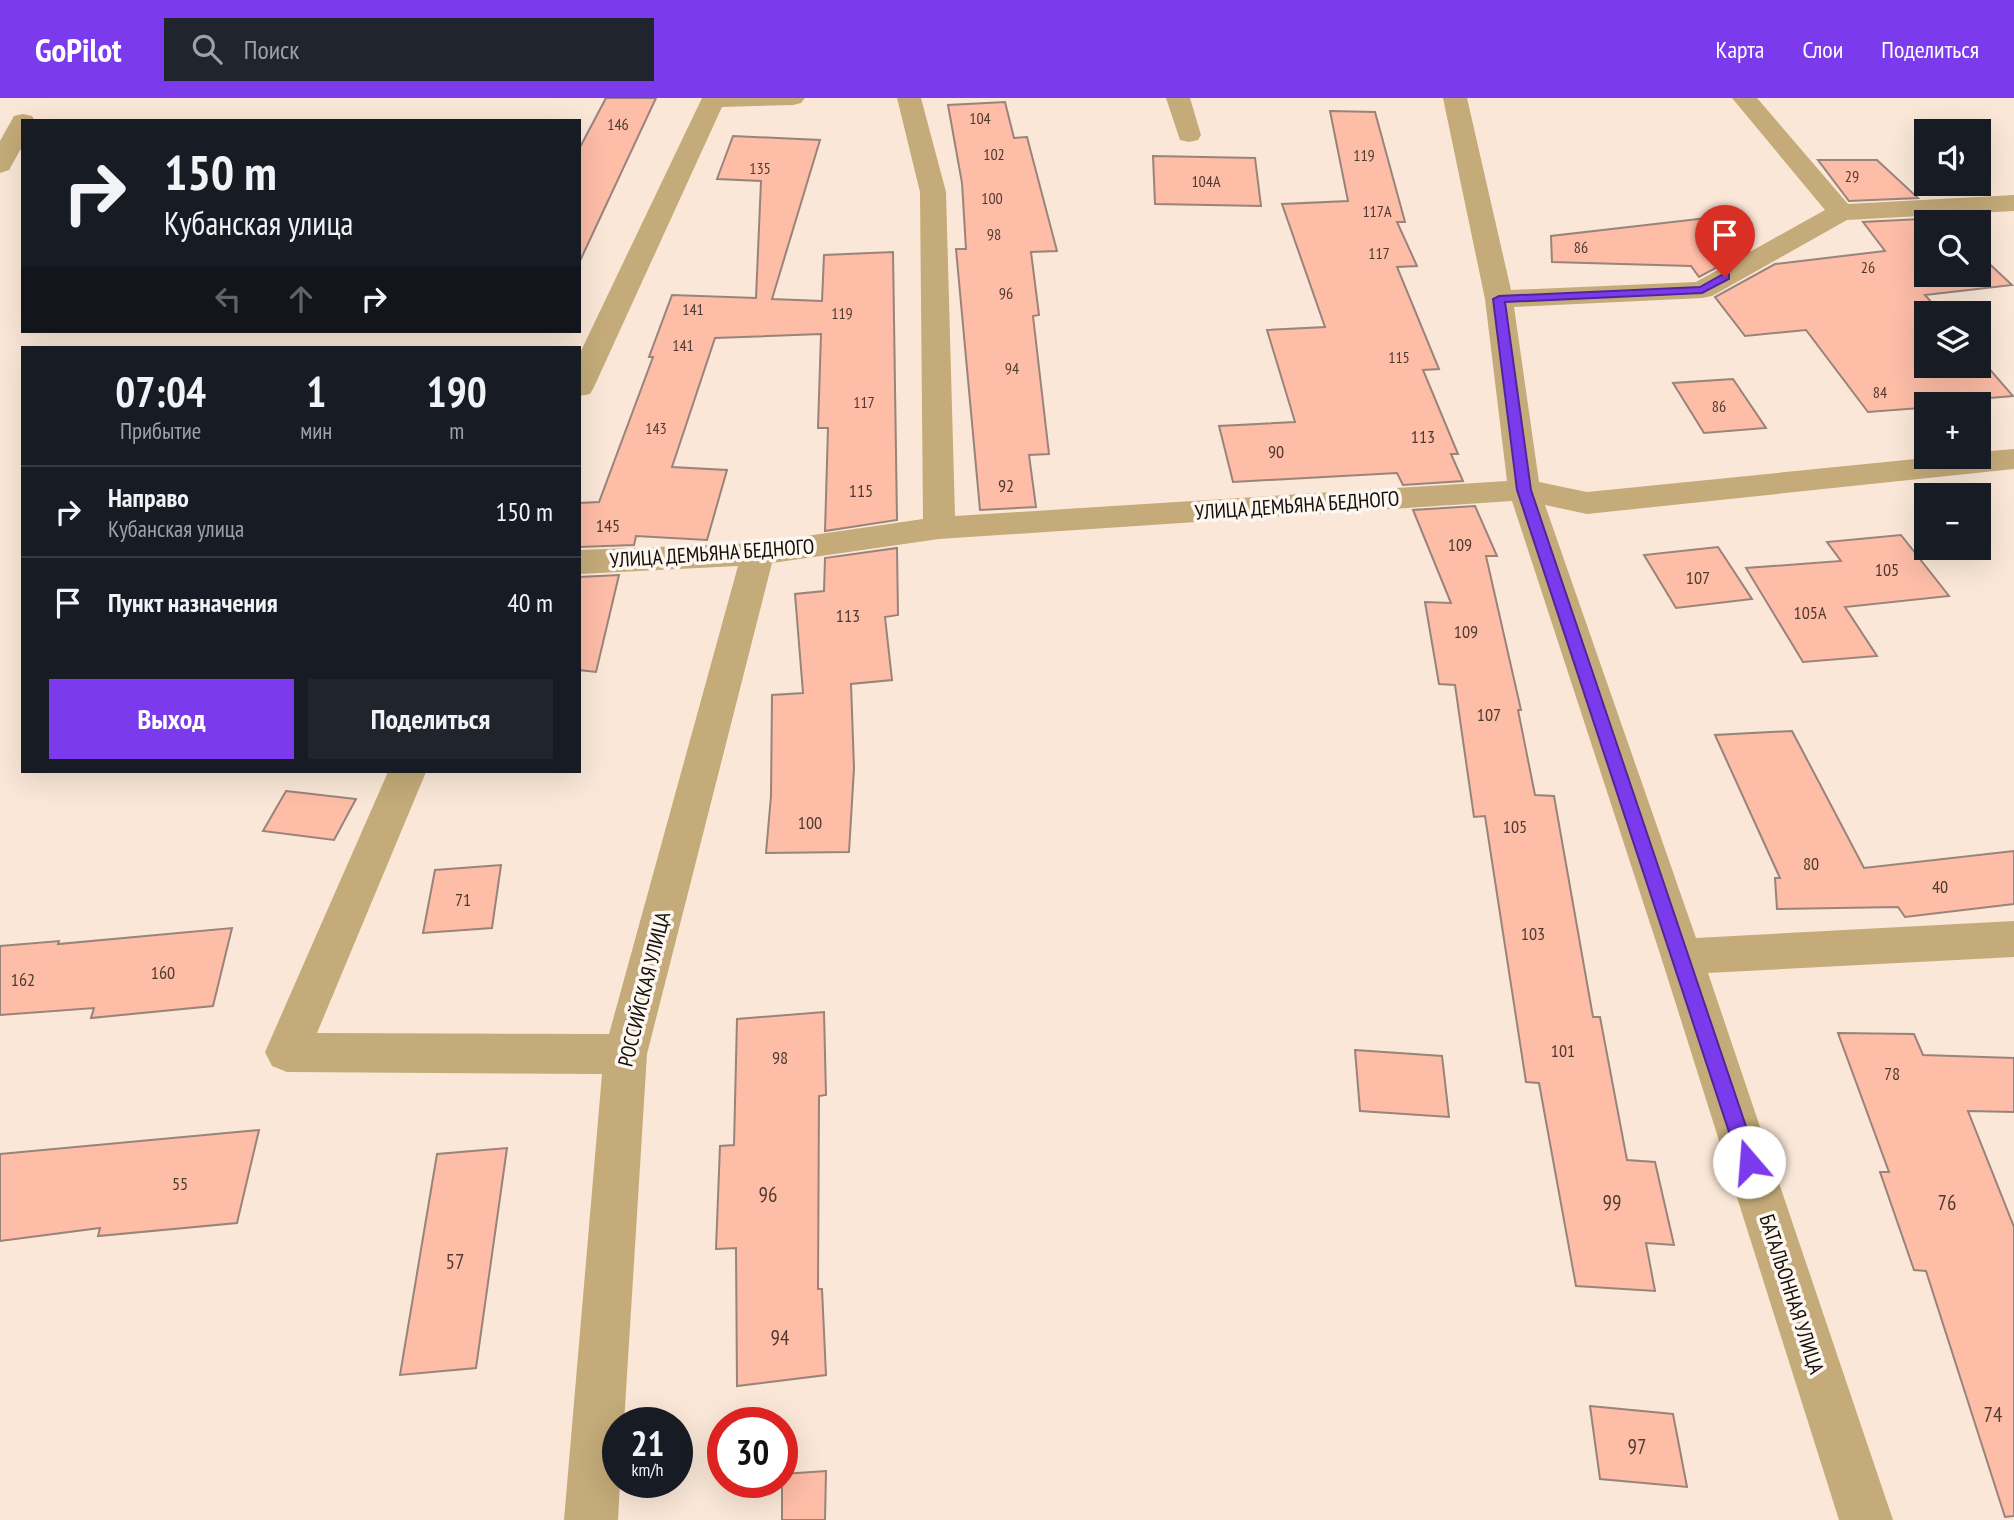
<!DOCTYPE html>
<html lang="ru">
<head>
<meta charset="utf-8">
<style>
	:root { --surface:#171b24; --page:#20242c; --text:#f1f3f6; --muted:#9ea1a6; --line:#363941; --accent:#7c3aed }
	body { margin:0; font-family:"PT Sans Narrow",sans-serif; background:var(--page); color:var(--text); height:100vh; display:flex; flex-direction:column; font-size:26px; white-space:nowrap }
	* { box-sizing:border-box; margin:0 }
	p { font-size:23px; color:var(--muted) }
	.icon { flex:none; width:38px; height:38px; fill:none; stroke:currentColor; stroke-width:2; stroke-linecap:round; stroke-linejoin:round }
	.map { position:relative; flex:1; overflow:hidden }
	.details { position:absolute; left:21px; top:248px; width:560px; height:427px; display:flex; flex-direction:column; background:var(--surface); border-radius:0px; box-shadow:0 7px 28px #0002 }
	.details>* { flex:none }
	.hud { position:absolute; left:21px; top:21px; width:560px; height:214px; border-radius:0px; box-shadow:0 7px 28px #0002; background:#171b24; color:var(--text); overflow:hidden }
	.controls { position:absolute; left:1914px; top:21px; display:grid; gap:14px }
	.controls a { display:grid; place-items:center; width:77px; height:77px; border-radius:0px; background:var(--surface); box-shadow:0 7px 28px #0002; font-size:35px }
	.speed { position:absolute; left:602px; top:1309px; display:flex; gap:14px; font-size:35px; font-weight:700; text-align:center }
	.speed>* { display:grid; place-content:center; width:91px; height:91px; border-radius:50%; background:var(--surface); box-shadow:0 7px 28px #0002; line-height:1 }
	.speed small { font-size:18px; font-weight:400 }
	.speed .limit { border:10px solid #d22; background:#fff; color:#111 }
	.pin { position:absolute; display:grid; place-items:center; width:60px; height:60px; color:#fff; margin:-72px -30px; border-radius:50% 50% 50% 0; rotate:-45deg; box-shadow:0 0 7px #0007 }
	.pin .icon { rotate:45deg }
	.me { position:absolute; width:77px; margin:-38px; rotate:342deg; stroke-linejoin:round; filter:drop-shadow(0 0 5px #0008) }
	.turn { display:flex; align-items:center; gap:24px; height:147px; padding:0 28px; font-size:32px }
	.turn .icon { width:91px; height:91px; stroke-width:2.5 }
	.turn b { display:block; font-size:49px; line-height:60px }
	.lanes { display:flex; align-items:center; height:66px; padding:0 28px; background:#0003; justify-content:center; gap:35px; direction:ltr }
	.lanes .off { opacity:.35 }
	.eta { display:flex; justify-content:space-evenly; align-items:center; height:119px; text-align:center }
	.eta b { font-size:42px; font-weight:800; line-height:49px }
	.action { display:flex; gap:14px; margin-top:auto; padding:14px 28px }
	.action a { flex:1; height:80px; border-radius:0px; background:var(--accent); color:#fff; font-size:28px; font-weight:800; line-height:80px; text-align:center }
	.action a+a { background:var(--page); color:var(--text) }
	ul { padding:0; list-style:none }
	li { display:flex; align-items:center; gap:21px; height:91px; padding:0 28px; border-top:2px solid var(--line) }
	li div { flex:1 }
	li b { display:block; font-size:26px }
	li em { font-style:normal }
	header { display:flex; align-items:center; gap:42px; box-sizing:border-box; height:98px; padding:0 35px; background:var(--accent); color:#fff }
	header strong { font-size:33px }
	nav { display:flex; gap:38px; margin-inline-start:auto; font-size:24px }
	.search { width:490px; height:63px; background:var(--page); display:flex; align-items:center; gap:18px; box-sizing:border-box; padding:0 24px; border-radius:0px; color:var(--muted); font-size:26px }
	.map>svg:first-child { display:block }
</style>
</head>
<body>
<header>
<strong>GoPilot</strong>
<div class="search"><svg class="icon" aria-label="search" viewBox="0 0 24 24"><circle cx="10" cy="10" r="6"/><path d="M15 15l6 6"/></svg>Поиск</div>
<nav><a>Карта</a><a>Слои</a><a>Поделиться</a></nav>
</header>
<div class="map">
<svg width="2014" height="1422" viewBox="0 0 2014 1422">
	<rect width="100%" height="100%" fill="#fae7d7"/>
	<g fill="#fdbda7" stroke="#99837b" stroke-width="2">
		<polygon points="606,0 656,0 579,165 579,51"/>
		<polygon points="1005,4 1014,40 1027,39 1057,153 1031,154 1039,217 1033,218 1049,356 1029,357 1036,409 980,412 956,151 966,151 962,85 948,7"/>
		<polygon points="1330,13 1375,14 1405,124 1397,124 1417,168 1397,169 1439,271 1423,272 1458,356 1451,356 1463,383 1403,387 1397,375 1233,384 1219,328 1295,324 1267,232 1325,229 1282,106 1348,103"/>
		<polygon points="733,38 820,42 772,201 822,203 824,157 893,154 897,422 825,433 828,330 818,330 821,236 715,240 672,369 727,372 707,442 636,438 634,447 579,449 579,405 599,404 653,259 649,259 672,197 756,200 761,83 717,81"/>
		<polygon points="1153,58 1255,60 1261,108 1155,106"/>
		<polygon points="1818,62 1877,62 1918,100 1849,103"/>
		<polygon points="1707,120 1740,157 1699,179 1691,168 1552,164 1551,138"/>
		<polygon points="1940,120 1945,124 1927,124 1927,177 1979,177 1979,156 2012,187 1925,197 1941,215 1927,215 1927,268 1979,268 1979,259 2013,298 1917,306 1921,310 1868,314 1806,232 1745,238 1715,199 1775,166 1885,153 1863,124"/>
		<polygon points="1733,281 1766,330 1704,335 1673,285"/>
		<polygon points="1475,408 1497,458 1486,458 1521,612 1518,612 1535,697 1554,698 1593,919 1600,919 1627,1062 1655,1064 1674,1147 1646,1145 1655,1193 1576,1188 1539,985 1526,984 1485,718 1474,719 1455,587 1439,586 1425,504 1451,505 1413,412"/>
		<polygon points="1901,437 1949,498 1845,509 1877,558 1803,564 1746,470 1841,463 1827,444"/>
		<polygon points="1718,449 1752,501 1676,510 1644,457"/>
		<polygon points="897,450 898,517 885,519 892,582 851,586 854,670 849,754 766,755 771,698 772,597 803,595 795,496 824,493 825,460"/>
		<polygon points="619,477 596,574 579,572 579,479"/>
		<polygon points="1792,633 1864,770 2014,753 2014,806 1905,819 1898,809 1777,811 1775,780 1780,780 1715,637"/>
		<polygon points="286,693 356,701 334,742 263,733"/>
		<polygon points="501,767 492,830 423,835 435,772"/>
		<polygon points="232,830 213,908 91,920 94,910 0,917 0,848 59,843 58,846"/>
		<polygon points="824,914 826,997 819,998 818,1191 822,1191 826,1277 737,1288 736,1150 716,1151 720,1048 734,1047 737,921"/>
		<polygon points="1838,935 1914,936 1923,957 2014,960 2014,1014 1968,1013 2014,1129 2014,1418 2005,1419 1926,1173 1914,1172 1880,1074 1889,1074"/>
		<polygon points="1355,952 1442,958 1449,1019 1360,1013"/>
		<polygon points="259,1032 237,1125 98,1138 100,1130 0,1143 0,1056"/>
		<polygon points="507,1050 476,1270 400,1277 437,1056"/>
		<polygon points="1590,1308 1673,1316 1687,1389 1600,1381"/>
		<polygon points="826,1373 825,1422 782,1422 782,1376"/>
	</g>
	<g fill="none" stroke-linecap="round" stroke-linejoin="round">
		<g fill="#c4ab79" fill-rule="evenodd">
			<polygon points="702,0 805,0 801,5 793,7 722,9 594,289 590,296 579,298 579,257"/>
			<polygon points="897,0 921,0 946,94 955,418 1507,383 1485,201 1443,0 1467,0 1511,192 1696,184 1825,112 1732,0 1757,0 1848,106 2014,97 2014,113 1847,122 1712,198 1702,200 1514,209 1539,384 1587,394 1936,359 1979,359 1979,354 2014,351 2014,371 1587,416 1545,407 1696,840 2014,823 2014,859 1708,875 1893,1422 1839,1422 1661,859 1512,403 939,441 772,465 647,956 624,1325 618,1325 618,1384 620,1384 618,1422 564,1422 602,976 287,974 272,968 265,954 388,674 426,674 317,935 609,936 738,468 579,476 579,452 758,445 923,421 920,94"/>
			<polygon points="1166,0 1190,0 1201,37 1198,42 1189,44 1180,42"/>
			<polygon points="23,16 32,18 35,23 23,23 23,47 9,72 0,75 0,43 14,18"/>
		</g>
	</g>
	<polygon fill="#7c3aed" stroke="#51269a" stroke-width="2" points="1725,175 1729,176 1729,181 1702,195 1505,204 1531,392 1758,1064 1755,1070 1749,1073 1742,1070 1739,1064 1517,392 1493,201 1499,198 1700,189"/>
	<g text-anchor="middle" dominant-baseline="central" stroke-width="7" stroke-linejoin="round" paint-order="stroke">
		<g font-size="16" fill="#4f3a30">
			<text x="980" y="20">104</text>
			<text x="618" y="26">146</text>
			<text x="994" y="56">102</text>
			<text x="1364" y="57">119</text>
			<text x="760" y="70">135</text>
			<text x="1852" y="78">29</text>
			<text x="1206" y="83">104А</text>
			<text x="992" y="100">100</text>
			<text x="1377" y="113">117А</text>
			<text x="994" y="136">98</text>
			<text x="1581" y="149">86</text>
			<text x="1379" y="155">117</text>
			<text x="1868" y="169">26</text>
			<text x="1006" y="195">96</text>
			<text x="693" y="211">141</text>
			<text x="842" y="215">119</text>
			<text x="683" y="247">141</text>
			<text x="1399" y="259">115</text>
			<text x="1012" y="270">94</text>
			<text x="1880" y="294">84</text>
			<text x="864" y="304">117</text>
			<text x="1719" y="308">86</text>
			<text x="656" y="330">143</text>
		</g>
		<g font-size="18" fill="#4f3a30">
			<text x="1423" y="338">113</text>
			<text x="1276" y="353">90</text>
			<text x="1006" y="387">92</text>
			<text x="861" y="392">115</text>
			<text x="608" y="427">145</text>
			<text x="1460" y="446">109</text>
			<text x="1887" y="471">105</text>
			<text x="1698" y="479">107</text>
			<text x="1810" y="514">105А</text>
			<text x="848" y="517">113</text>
			<text x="1466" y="533">109</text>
			<text x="1489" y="616">107</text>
			<text x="810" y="724">100</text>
			<text x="1515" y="728">105</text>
			<text x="1811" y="765">80</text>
			<text x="1940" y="788">40</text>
			<text x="463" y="801">71</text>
			<text x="1533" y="835">103</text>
			<text x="163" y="874">160</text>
			<text x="23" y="881">162</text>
			<text x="1563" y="952">101</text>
			<text x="780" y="959">98</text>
			<text x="1892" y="975">78</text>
			<text x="180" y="1085">55</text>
		</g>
		<g font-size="21" fill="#150f09" stroke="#fef6f0">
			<text transform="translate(1297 407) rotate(-4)">УЛИЦА ДЕМЬЯНА БЕДНОГО</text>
			<text transform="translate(712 455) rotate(-4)">УЛИЦА ДЕМЬЯНА БЕДНОГО</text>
			<text transform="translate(644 891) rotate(-76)">РОССИЙСКАЯ УЛИЦА</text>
			<text transform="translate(1792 1196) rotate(72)">БАТАЛЬОННАЯ УЛИЦА</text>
		</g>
		<g font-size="21" fill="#4f3a30">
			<text x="768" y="1096">96</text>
			<text x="1612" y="1104">99</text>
			<text x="1947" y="1104">76</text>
			<text x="455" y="1163">57</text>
			<text x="780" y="1239">94</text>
			<text x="1993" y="1316">74</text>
			<text x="1637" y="1348">97</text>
		</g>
	</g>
</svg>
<div class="controls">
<a><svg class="icon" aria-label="sound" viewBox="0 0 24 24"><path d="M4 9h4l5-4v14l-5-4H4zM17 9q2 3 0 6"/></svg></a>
<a><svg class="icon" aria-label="search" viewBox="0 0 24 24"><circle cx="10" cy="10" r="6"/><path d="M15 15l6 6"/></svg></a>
<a><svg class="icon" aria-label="layers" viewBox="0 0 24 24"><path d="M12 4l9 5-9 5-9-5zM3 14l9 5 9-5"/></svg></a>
<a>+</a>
<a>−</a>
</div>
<div class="speed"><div>21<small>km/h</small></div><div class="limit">30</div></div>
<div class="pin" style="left:1725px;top:179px;background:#d93025"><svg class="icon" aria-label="arrive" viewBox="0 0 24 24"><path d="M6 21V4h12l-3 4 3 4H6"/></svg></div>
<svg class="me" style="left:1749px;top:1064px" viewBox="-20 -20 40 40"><circle r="19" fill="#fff"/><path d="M0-13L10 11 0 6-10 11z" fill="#7c3aed"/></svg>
<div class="hud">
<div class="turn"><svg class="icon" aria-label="right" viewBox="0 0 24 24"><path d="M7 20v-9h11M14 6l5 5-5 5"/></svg><div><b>150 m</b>Кубанская улица</div></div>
<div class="lanes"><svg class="icon off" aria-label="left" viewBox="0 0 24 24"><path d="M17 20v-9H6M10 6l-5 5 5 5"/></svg><svg class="icon off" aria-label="ahead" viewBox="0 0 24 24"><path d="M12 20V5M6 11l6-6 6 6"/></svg><svg class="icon" aria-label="right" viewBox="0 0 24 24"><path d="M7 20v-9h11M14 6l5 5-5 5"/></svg></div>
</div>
<section class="details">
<div class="eta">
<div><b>07:04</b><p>Прибытие</p></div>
<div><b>1</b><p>мин</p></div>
<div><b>190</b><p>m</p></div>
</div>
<ul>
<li><svg class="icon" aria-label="right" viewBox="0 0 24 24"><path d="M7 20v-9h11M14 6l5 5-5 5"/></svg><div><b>Направо</b><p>Кубанская улица</p></div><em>150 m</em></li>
<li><svg class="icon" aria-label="arrive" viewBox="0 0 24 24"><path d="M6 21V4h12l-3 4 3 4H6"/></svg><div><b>Пункт назначения</b></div><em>40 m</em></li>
</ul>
<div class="action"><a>Выход</a><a>Поделиться</a></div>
</section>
</div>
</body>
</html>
